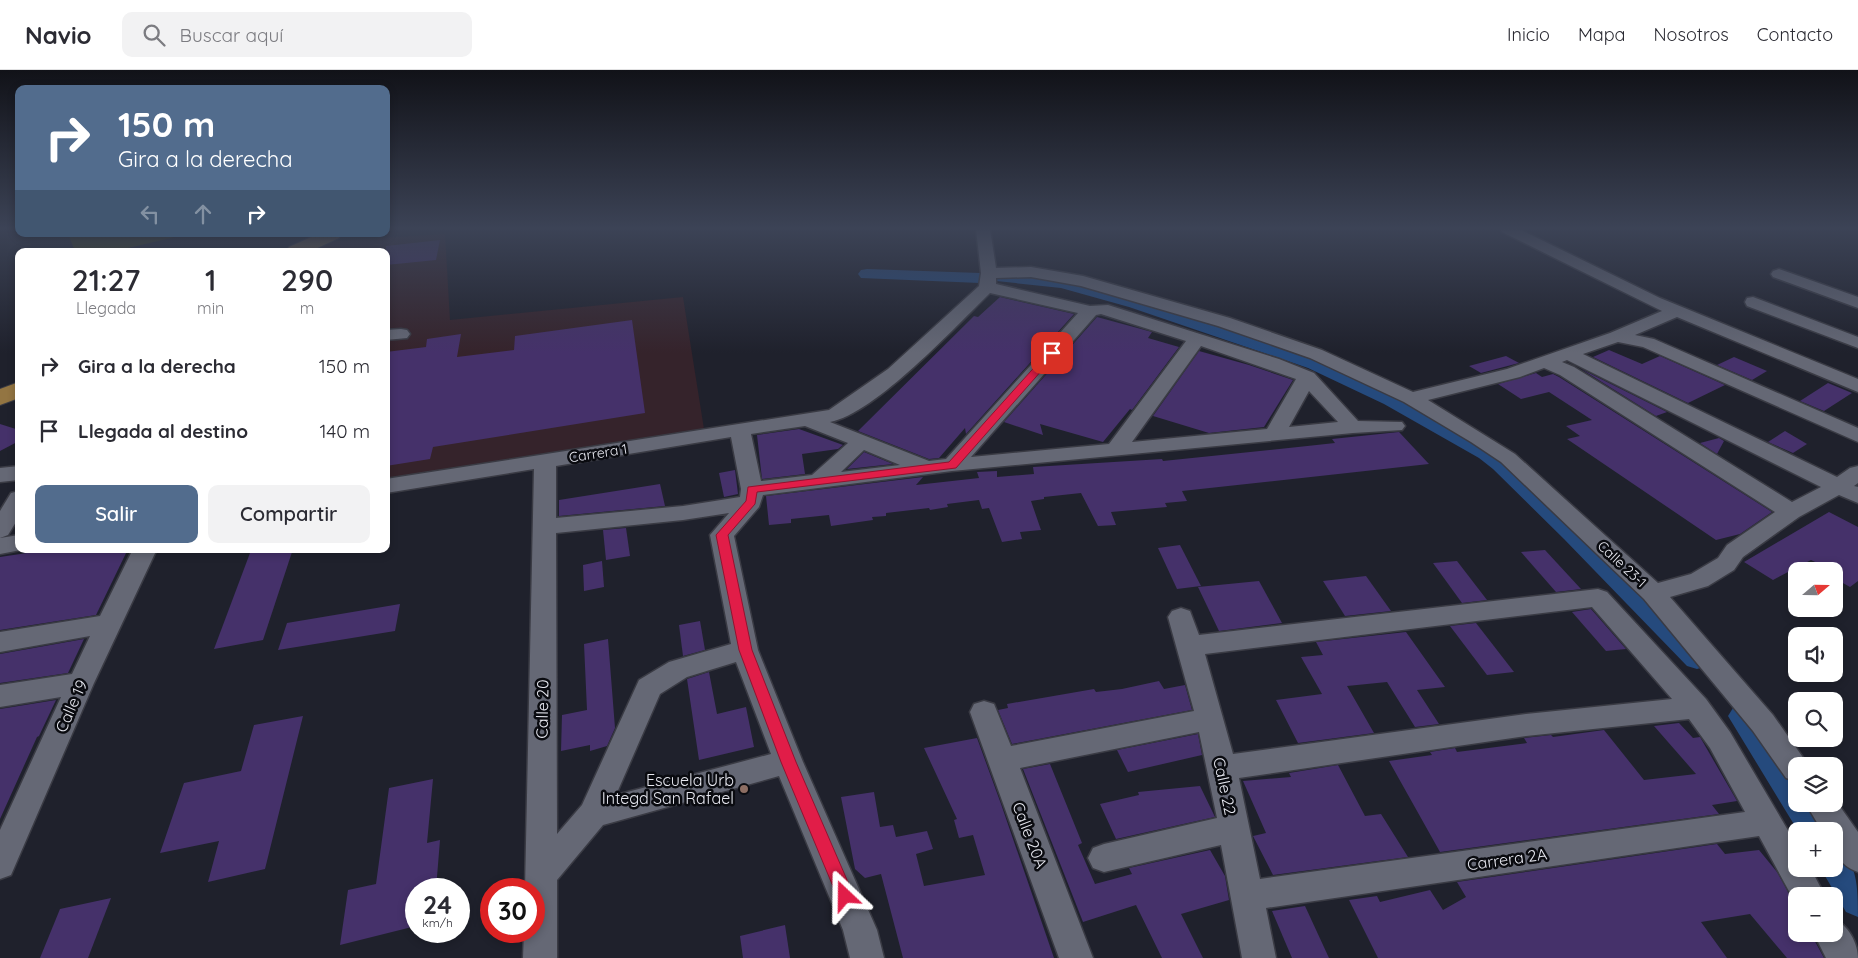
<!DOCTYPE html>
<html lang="es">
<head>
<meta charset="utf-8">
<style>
	:root { --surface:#fff; --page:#f2f2f3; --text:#2b2b33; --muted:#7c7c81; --line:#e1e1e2; --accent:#526c8d }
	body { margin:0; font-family:Quicksand,sans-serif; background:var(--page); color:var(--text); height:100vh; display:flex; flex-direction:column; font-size:19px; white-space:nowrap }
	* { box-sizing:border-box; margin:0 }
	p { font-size:16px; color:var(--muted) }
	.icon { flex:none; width:28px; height:28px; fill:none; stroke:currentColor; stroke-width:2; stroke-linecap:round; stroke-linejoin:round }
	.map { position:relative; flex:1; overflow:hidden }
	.side { position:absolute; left:15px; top:178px; width:375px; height:305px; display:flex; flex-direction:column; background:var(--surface); border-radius:10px; box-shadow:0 2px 8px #0003 }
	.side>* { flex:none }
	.top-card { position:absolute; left:15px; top:15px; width:375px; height:152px; border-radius:10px; box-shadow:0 2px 8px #0003; background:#526c8d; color:#fff; overflow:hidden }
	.needle { width:32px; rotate:70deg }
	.fabs { position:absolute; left:1788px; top:492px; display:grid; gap:10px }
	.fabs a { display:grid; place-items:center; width:55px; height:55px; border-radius:10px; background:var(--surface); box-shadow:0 2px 8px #0003; font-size:25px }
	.speed { position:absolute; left:405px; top:808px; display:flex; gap:10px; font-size:25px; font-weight:700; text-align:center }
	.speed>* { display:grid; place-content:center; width:65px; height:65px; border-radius:50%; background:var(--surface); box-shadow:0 2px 8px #0003; line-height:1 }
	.speed small { font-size:12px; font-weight:400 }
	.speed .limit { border:8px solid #d22; background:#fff; color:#111 }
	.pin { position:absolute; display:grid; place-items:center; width:42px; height:42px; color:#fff; margin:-21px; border-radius:10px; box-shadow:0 2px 8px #0006 }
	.me { position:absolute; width:55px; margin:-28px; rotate:337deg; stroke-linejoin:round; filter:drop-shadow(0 0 4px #0008) }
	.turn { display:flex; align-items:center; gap:18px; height:105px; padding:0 20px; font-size:22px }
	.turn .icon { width:65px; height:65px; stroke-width:2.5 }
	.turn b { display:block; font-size:35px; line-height:42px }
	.lanes { display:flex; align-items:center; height:48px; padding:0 20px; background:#0003; justify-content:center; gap:25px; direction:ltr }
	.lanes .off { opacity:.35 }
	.eta { display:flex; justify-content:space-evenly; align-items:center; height:85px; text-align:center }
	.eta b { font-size:30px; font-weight:600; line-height:35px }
	.cta { display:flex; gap:10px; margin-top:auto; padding:10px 20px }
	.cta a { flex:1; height:58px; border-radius:10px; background:var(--accent); color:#fff; font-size:20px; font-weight:600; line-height:58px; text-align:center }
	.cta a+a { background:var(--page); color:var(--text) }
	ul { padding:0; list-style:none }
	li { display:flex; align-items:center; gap:15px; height:65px; padding:0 20px }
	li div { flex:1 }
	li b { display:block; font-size:19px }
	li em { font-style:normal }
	header { display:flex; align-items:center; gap:30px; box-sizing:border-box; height:70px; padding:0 25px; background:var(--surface); border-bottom:1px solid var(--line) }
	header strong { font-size:24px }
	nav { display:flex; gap:28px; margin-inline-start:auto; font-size:18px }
	.search { width:350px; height:45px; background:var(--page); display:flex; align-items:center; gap:12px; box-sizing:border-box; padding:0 18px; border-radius:10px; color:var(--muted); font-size:19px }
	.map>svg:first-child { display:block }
</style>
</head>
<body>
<header>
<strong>Navio</strong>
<div class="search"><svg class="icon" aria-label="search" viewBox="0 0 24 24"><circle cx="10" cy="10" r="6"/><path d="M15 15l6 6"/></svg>Buscar aquí</div>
<nav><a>Inicio</a><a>Mapa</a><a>Nosotros</a><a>Contacto</a></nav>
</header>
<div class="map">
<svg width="1858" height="888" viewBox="0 0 1858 888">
	<rect width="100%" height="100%" fill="#1f212c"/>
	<polygon fill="#35232b" points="445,164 450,250 683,227 704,359 386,411 386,181 298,181 318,172"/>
	<polygon fill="#474c00" points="68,164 188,164 115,181 75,181"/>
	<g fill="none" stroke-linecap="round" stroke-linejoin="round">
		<g fill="#254a7d" fill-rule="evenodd">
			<polygon points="867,199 980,203 987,205 994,202 1062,208 1141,229 1322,290 1398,326 1495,378 1509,389 1582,457 1707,582 1711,589 1707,596 1697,599 1687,596 1564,469 1493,399 1479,388 1384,334 1308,298 1129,237 1061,218 987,210 980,213 861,208 858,204 861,200"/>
			<polygon points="1743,634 1753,638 1796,702 1796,734 1816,734 1832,761 1798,761 1728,646 1733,638"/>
			<path d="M1834 776C1858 788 1858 820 1858 847L1846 842 1821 799H1834Z"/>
		</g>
	</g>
	<g fill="#45316a">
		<polygon points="440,170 436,190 386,195 386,176"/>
		<polygon points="1000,227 1074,244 966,364 965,358 939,388 929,389 858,361 974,246 978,247"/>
		<polygon points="1097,247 1152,262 1148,268 1179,277 1132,340 1130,339 1103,372 1040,354 1043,365 1004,352"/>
		<polygon points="632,250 645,343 433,377 430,389 386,396 386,282 426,277 427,269 461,264 457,287 514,280 515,266"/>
		<polygon points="1609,280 1642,294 1660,286 1725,315 1688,333 1593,287"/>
		<polygon points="1199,281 1249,295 1293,310 1264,357 1209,363 1153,346"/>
		<polygon points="1506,286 1519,293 1481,303 1469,296"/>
		<polygon points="1734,287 1767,301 1752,310 1717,295"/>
		<polygon points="1581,299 1667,342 1656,346"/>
		<polygon points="1536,303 1542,307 1553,304 1559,307 1772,442 1740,464 1716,470 1567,369 1580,366 1566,356 1592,350 1549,322 1521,329 1498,314"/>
		<polygon points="1828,313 1852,323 1824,341 1800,331"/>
		<polygon points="0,354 19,360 19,371 0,381"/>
		<polygon points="799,359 843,375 838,379 802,384 805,404 762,409 757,365"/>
		<polygon points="1785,361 1807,374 1793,383 1768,372"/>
		<polygon points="1399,362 1429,394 1182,421 1187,431 1165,433 1167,437 1111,442 1116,455 1098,456 1081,423 1044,427 1044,429 1031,431 1041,460 1020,462 1022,469 1002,472 989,438 982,439 979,430 947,434 948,437 930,440 929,438 886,443 886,446 872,447 873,450 831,456 829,445 791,449 791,453 769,455 766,426 923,407 916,415 979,408 977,402 997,401 997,407 1034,404 1033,397 1162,389 1163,391 1298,377 1335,373 1332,369"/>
		<polygon points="1719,368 1724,371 1717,384 1700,373"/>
		<polygon points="864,382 893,394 847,399"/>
		<polygon points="735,400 738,424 724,427 719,403"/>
		<polygon points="660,414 665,436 559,446 559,430"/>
		<polygon points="1829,442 1858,457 1858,511 1850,517 1834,508 1834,501 1811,490 1773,510 1744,492"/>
		<polygon points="626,458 630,486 606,490 603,460"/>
		<polygon points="1180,475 1201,516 1177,519 1158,478"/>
		<polygon points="54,479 128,479 96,545 0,560 0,487"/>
		<polygon points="276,479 293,479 263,570 214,579 250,483"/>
		<polygon points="1545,480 1581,519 1556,522 1521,482"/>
		<polygon points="602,491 604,517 584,521 583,495"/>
		<polygon points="1457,491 1487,530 1462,533 1433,493"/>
		<polygon points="1366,506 1391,541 1345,546 1323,511"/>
		<polygon points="1259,511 1282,553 1219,561 1198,517"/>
		<polygon points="400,534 395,561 278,580 287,553"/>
		<polygon points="1591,539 1626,579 1606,581 1572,542"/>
		<polygon points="700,551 705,580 683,586 679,555"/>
		<polygon points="1476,553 1514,602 1487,605 1450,556"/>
		<polygon points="1406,562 1445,617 1417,620 1439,654 1415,657 1387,612 1347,616 1374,663 1298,673 1276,630 1322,624 1301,587 1323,585 1316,572"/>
		<polygon points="84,569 68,603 0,613 0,584"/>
		<polygon points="608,569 615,658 607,676 590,681 590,675 561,681 562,645 587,640 584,574"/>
		<polygon points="709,602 717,644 746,637 754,677 699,690 687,609"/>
		<polygon points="1159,611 1164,619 1185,615 1192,640 1012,674 998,640 1008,638 1007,634 1094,619 1096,622 1122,619"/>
		<polygon points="56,630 39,666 37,667 0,749 0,639"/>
		<polygon points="303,646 265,799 208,812 219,771 160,783 184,713 241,701 254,655"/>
		<polygon points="1679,653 1693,668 1700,667 1737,731 1712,735 1719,744 1440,782 1389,691 1432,685 1430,682 1455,678 1457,682 1527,673 1524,668 1551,665 1553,667 1604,660 1644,710 1696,704 1654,656"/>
		<polygon points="1198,664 1202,685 1128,702 1117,680"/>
		<polygon points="977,668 1001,734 1054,888 903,888 881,804 865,808 855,799 841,727 874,722 880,757 893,755 896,767 927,761 933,779 916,784 924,816 985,805 973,765 959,768 954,750 957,749 924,678"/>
		<polygon points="1050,694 1082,773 1078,775 1095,814 1132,804 1129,798 1210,780 1225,806 1229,830 1181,844 1203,888 1162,888 1136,835 1083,852 1023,699"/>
		<polygon points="1338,695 1365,746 1381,744 1408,787 1273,805 1253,766 1266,763 1243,711 1291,707 1289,703"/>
		<polygon points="433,709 427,773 440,770 436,819 416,819 416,856 340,875 348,820 376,814 389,718"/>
		<polygon points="1200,716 1215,747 1116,769 1100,734 1139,725 1138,722"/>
		<polygon points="1717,774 1725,784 1759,780 1777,802 1796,836 1796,864 1811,864 1824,888 1787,888 1750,844 1701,852 1727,888 1378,888 1349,830 1377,826 1380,832 1430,820 1443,840 1466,827 1457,812"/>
		<polygon points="111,828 88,888 40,888 60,839"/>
		<polygon points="1305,836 1329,888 1292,888 1272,841"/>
		<polygon points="785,855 790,888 743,888 740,866"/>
	</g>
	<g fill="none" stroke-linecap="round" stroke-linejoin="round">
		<defs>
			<g id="street">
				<path d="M976 159H990L996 198 1031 197 1083 206 1230 248 1322 280 1413 322 1507 299 1610 263 1662 241 1502 162 1500 159H1519L1660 228 1858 309V322L1677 247 1635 265 1654 269 1858 358V372L1643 277 1618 272 1583 284 1837 407 1850 398 1858 396V413L1854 416 1858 417V433L1839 425 1799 447 1743 487 1734 500 1708 516 1670 527 1773 645 1809 696H1796V711L1786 708 1753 661 1644 529 1501 392 1471 372 1404 332 1310 288 1218 256 1081 216 1031 207 996 208V214L1090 236 1108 235 1279 289 1314 303 1358 351 1402 352 1405 356 1402 360 1353 363 952 401 763 425 759 437 734 466 758 580 803 692 877 860 884 888H850L843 860 779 706 603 755 557 810V888H523L524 861H534V819H525L534 399 386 423V409L829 340 888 299 979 216 981 203ZM990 223 1078 243 946 389 929 391 830 352C875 344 957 255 990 223ZM1101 244 1186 271 1109 374 971 387 1096 245ZM1201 276 1296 309 1267 359 1132 372ZM1567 290 1821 417 1792 432 1574 297 1562 292ZM1544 298 1560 305 1775 442 1727 475 1718 488 1691 504 1658 513 1515 384 1428 330 1520 307ZM1309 321 1338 352 1289 357ZM805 356 848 373 812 405 761 411 751 364ZM731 367 741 419 740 427 683 436 556 448V396ZM864 380 900 395 841 402ZM729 443 710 465 731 574 669 592 639 610 582 735 557 764 556 463 683 450ZM736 592 771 684 616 725 660 624 687 607Z"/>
				<polygon points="1779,199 1858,227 1858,238 1773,207 1771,204 1773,201"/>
				<polygon points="1753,227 1858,267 1858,278 1747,236 1745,232 1747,228"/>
				<polygon points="401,259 407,260 410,264 407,268 386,270 386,260"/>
				<polygon points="19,396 19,410 0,412 0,398"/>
				<polygon points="19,421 19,447 8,465 0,468 0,441 11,423"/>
				<polygon points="19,465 19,479 26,479 0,484 0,468"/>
				<polygon points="133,479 157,479 94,613 11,805 0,809 0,760 61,627 0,637 0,615 72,604 90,566 0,582 0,562 100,546"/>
				<path d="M1598 519 1607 522 1706 629 1730 662 1796 774V799H1811L1825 826H1796V834L1759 766 1266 838 1276 888H1242L1221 775 1104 802 1093 798 1088 788 1093 778 1104 774 1217 748 1199 662 1020 698 1093 888H1059L970 642 974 634 984 631 994 634 1011 676 1194 641 1168 547 1172 541 1181 538 1190 541 1199 565ZM1592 537 1672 629 1526 644 1233 684 1205 584ZM1689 649 1710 678 1745 742 1260 809 1239 708 1526 666Z"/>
				<path d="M1834 728 1858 762V802C1838 795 1834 781 1834 761H1822L1806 734H1834Z"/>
				<path d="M1834 849C1848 855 1858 873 1858 888H1826L1814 864H1834Z"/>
			</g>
			<g id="primary">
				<polygon points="318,164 341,164 339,168 311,181 286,181 289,177"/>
				<polygon points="19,312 19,328 0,335 0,319"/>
			</g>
		</defs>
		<use href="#street" stroke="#3a3b44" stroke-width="3"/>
		<use href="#primary" stroke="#3a3b44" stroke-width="2"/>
		<use href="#street" fill="#656875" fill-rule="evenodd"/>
		<use href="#primary" fill="#937542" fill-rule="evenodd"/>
	</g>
	<linearGradient id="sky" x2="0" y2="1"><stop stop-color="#111218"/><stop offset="0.56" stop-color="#3c4356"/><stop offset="1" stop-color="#3c4356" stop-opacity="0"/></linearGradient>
	<rect width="1858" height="283" fill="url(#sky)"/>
	<polygon fill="#e11d48" stroke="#92132f" points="1049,281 1057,283 956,398 757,422 755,434 728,465 752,580 796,692 854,826 851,832 845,834 840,832 837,826 781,692 739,580 716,465 746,431 748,417 949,392"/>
	<circle fill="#8d6e63" stroke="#0a0b10" stroke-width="2" cx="744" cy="719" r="5"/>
	<g text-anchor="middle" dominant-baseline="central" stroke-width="5" stroke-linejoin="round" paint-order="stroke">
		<g font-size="14" fill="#e7e8f0" stroke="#0a0b10">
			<text transform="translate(598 383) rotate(-9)">Carrera 1</text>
			<text transform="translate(1622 494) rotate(43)">Calle 23-1</text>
		</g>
		<g font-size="16" fill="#e7e8f0" stroke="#0a0b10">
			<text transform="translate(71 636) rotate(-66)">Calle 19</text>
			<text transform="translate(542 639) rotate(-89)">Calle 20</text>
			<text transform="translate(1225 716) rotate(78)">Calle 22</text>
			<text transform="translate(1030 765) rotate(69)">Calle 20A</text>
			<text transform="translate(1507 789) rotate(-8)">Carrera 2A</text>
		</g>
		<g font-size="16" fill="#e7e8f0" stroke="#0a0b10" text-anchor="end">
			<text x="734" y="710">Escuela Urb<tspan x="734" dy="18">Integd San Rafael</tspan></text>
		</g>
	</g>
</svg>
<div class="fabs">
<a><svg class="needle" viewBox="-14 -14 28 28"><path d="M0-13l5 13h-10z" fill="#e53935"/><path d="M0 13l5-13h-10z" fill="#7c7c81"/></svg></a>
<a><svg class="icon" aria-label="sound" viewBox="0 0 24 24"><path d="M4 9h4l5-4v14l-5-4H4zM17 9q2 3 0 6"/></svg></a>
<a><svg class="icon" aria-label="search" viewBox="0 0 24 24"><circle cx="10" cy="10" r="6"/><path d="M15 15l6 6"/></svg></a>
<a><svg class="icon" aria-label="layers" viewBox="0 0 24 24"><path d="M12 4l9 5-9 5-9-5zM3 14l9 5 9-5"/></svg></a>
<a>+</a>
<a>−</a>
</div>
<div class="speed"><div>24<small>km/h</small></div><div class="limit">30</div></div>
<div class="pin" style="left:1052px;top:283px;background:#d93025"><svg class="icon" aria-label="arrive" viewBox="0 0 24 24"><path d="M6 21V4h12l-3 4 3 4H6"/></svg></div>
<svg class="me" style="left:845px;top:826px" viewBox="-20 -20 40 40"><path d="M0-17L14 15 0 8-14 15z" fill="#e11d48" stroke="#fff" stroke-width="4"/></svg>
<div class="top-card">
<div class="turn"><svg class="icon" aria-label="right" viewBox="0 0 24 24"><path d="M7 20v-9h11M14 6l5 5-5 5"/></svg><div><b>150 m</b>Gira a la derecha</div></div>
<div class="lanes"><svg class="icon off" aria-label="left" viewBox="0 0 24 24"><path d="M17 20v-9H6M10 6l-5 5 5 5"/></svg><svg class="icon off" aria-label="ahead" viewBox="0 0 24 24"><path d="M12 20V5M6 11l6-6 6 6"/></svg><svg class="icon" aria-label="right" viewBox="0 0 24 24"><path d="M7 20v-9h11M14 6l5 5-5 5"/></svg></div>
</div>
<section class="side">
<div class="eta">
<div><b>21:27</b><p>Llegada</p></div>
<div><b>1</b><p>min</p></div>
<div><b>290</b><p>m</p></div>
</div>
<ul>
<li><svg class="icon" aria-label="right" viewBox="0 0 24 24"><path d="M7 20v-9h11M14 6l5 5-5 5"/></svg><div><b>Gira a la derecha</b></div><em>150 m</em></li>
<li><svg class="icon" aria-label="arrive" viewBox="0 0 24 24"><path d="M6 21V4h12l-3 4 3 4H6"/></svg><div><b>Llegada al destino</b></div><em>140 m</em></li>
</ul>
<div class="cta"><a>Salir</a><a>Compartir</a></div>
</section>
</div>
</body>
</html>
